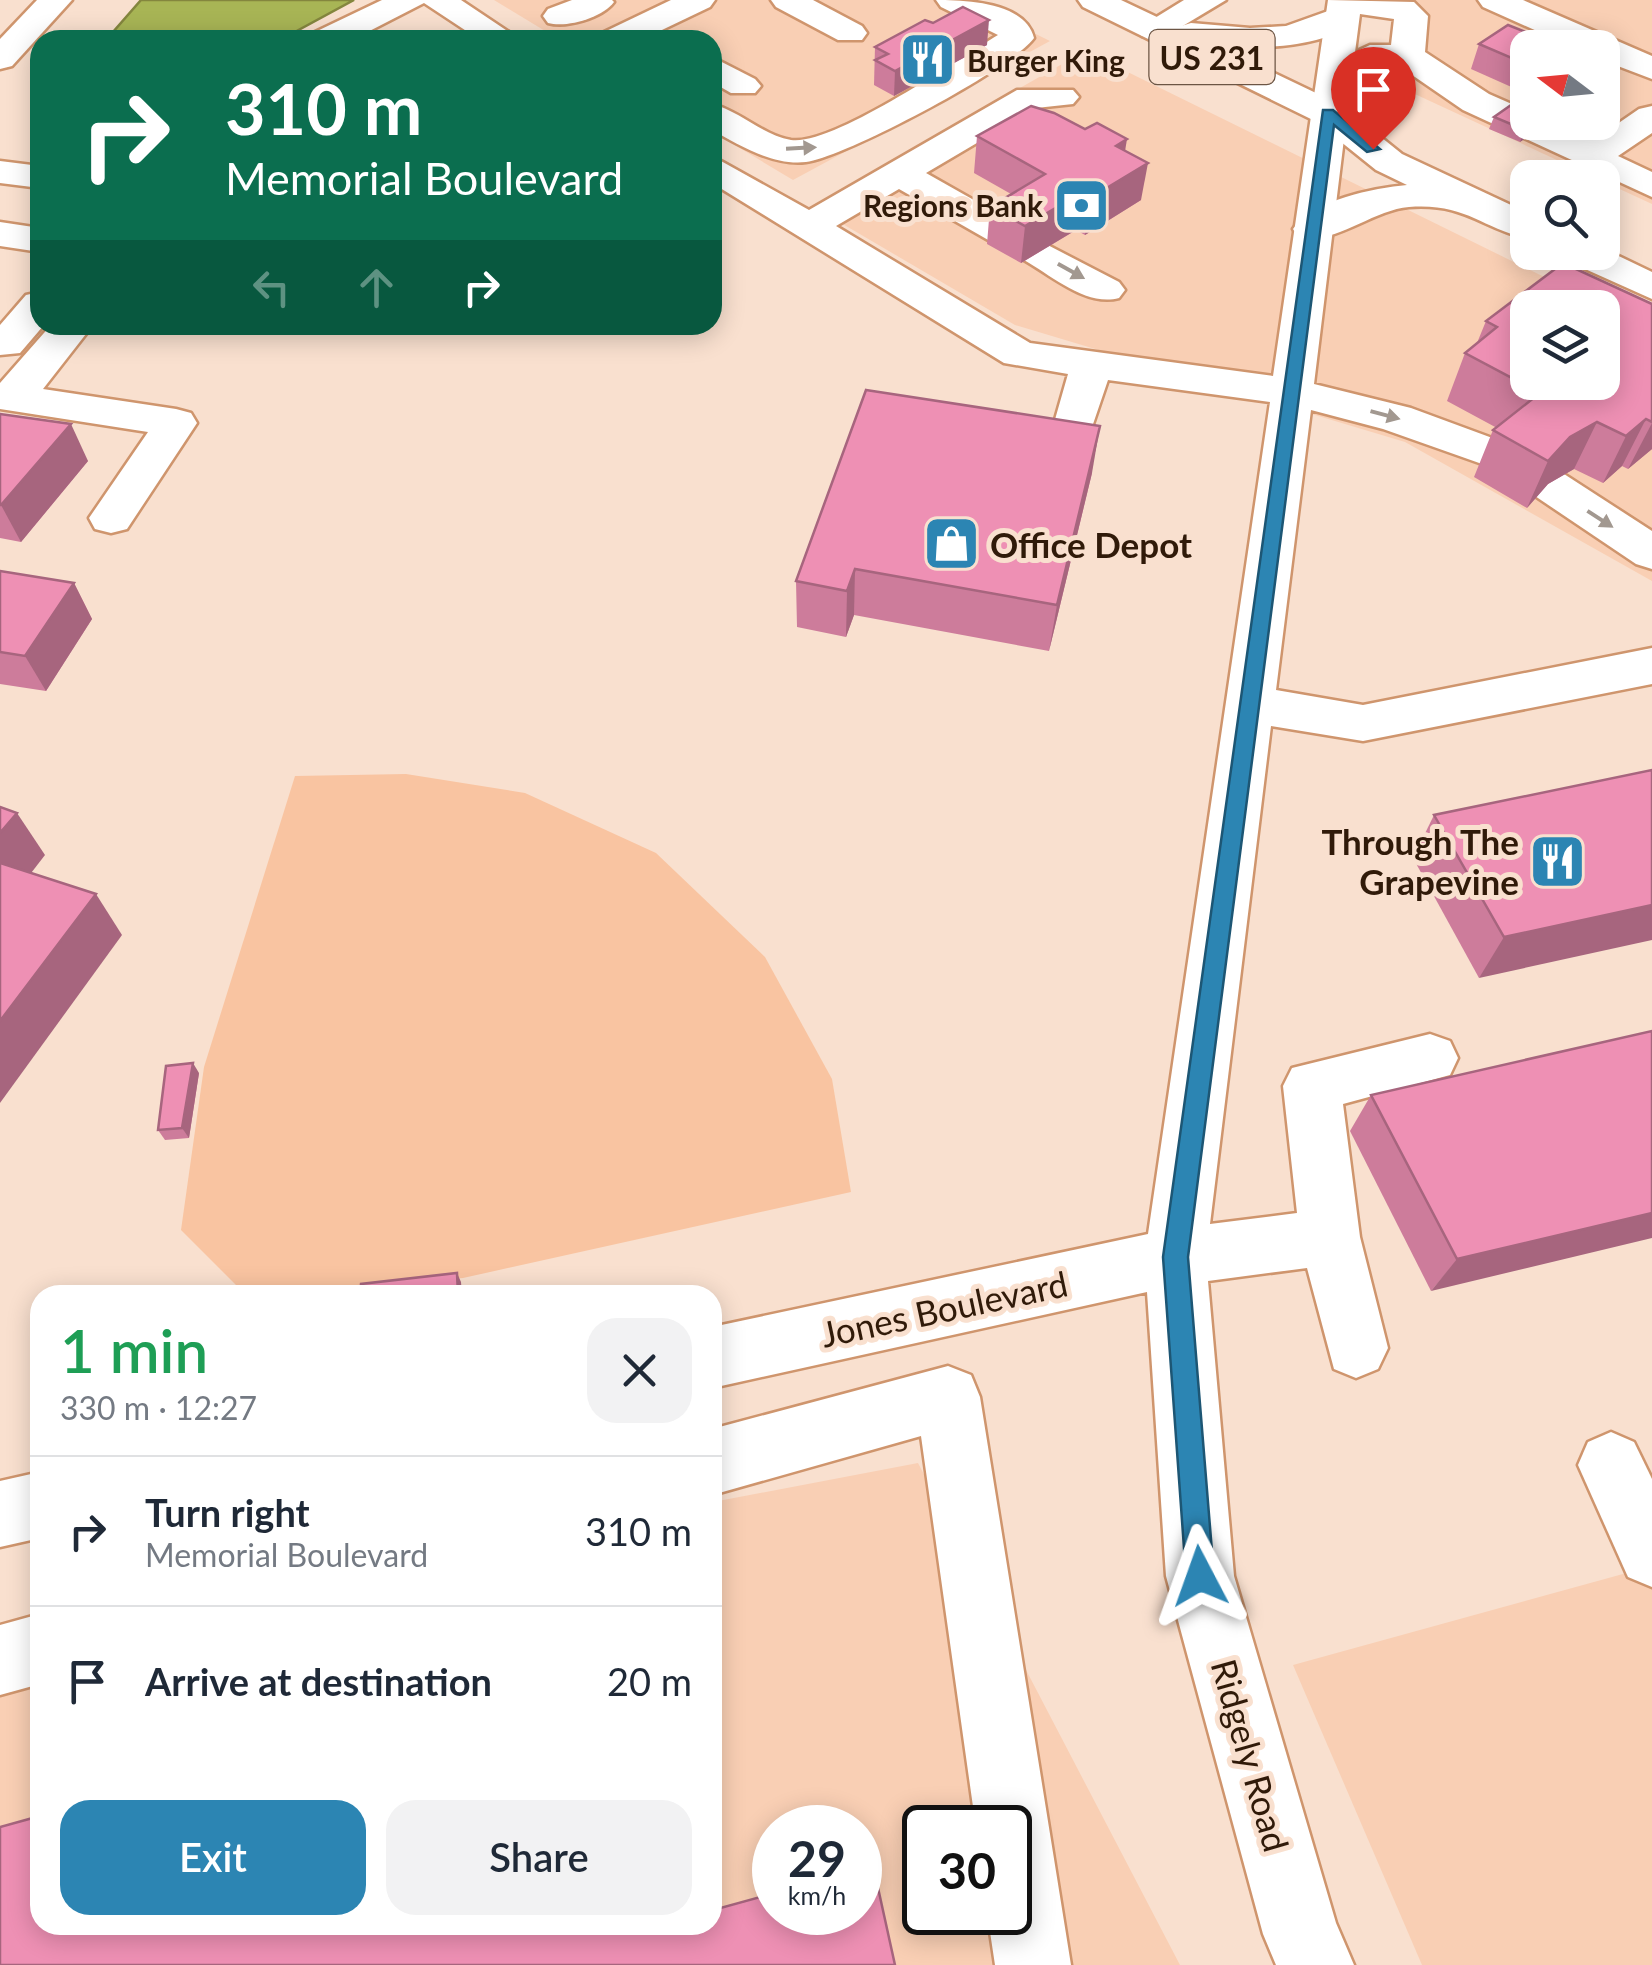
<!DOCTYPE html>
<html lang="en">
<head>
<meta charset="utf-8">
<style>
	:root { --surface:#fff; --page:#f2f2f3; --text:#1f2937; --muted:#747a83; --line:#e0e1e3; --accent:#2c85b3 }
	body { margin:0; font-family:Lato,sans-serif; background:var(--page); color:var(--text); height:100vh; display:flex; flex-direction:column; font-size:38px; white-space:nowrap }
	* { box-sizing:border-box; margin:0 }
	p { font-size:32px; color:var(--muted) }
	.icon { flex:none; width:55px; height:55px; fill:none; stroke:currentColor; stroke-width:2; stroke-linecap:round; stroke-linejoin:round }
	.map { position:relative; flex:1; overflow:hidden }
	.panel { position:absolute; left:30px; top:1285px; width:692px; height:650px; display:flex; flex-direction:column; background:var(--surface); border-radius:30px; box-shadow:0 5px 25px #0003 }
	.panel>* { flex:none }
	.guide { position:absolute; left:30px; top:30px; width:692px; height:305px; border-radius:30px; box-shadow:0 5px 25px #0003; background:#0b6e4f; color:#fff; overflow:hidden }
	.needle { width:65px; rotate:286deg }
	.buttons { position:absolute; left:1510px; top:30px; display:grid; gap:20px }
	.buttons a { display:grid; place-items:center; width:110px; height:110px; border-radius:20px; background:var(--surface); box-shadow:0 5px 25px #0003; font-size:50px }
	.speed { position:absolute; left:752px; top:1805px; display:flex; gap:20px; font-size:50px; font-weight:700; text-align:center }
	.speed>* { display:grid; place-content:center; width:130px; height:130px; border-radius:50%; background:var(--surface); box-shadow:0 5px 25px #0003; line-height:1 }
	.speed small { font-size:25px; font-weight:400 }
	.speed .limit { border:5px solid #111; border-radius:15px; background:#fff; color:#111 }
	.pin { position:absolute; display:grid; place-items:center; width:85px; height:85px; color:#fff; margin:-102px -42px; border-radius:50% 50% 50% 0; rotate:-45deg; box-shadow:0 0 10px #0007 }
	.pin .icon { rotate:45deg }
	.me { position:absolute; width:110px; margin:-55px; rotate:356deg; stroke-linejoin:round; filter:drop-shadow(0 0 8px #0008) }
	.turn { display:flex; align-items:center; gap:35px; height:210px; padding:0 30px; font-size:45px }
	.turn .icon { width:130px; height:130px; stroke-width:2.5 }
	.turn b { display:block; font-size:70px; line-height:85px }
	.lanes { display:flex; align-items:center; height:95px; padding:0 30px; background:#0003; justify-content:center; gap:50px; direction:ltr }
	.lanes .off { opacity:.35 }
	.round { display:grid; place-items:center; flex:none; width:105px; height:105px; border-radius:30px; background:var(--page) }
	.overview { display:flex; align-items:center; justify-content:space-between; height:170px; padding:0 30px }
	h1 { font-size:60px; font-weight:600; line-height:75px; color:#1e9e55 }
	.action { display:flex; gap:20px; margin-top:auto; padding:20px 30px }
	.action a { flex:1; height:115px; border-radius:30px; background:var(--accent); color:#fff; font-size:40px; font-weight:600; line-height:115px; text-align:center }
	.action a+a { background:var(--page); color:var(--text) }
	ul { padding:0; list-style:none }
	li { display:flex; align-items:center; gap:30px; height:150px; padding:0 30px; border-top:2px solid var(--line) }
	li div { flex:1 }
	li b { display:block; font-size:38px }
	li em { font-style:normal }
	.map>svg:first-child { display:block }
</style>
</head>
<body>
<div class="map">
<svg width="1652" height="1965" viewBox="0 0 1652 1965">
	<rect width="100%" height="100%" fill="#f9e0cf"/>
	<g fill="#f9cfb4" fill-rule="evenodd">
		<polygon points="494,0 967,0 1050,41 793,180 713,132 712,40 560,40"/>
		<path d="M1393 0H1652V204L1391 83ZM1528 48H1602V122H1528Z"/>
		<path d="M1085 51 1652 330V581L1405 442 1015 325 812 206ZM1528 308H1602V382H1528Z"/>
		<path d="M918 1463 1180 1965H0V1639L40 1631V1925H712L713 1502ZM775 1828H860V1912H775ZM925 1828H1010V1912H925Z"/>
		<polygon points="1652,1566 1652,1965 1422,1965 1293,1665"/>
	</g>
	<polygon fill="#f9c4a1" points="406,774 525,793 656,853 765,957 832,1079 851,1192 463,1278 246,1295 181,1230 204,1067 295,776"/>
	<polygon fill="#a8b555" stroke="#84863e" stroke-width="2.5" points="141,0 354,0 280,40 106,40"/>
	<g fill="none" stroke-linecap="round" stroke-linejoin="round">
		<defs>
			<g id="minor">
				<polygon points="382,0 461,0 521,40 480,40 424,3 352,40 308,40 313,33"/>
				<path d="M572 0H612L614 2C602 18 567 28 548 23L543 16 548 9Z"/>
				<polygon points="671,0 715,0 710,7 641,40 597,40 602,33"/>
				<polygon points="771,0 813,0 862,26 867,33 862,40 838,40 776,7"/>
				<path d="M936 0C966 0 1025 2 1034 38 1013 68 845 157 806 162 773 166 739 145 712 130V104C740 111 762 135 791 140 833 146 958 59 998 35L941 7Z"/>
				<polygon points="1184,0 1226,0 1166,36 1142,36 1137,29"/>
				<path d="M1328 0 1414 2 1428 16 1425 52 1489 94 1528 111V122H1554L1594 140 1639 109 1652 106V133L1618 156 1652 172V197L1463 110 1399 66 1370 65 1354 57 1314 384 1411 408 1514 446 1521 456 1514 466 1499 470 1383 429 1311 410 1276 690 1363 705 1652 648V684L1363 741 1271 726 1210 1224 1297 1213 1283 1086 1292 1068 1430 1034 1450 1041 1458 1058 1450 1075 1343 1104 1360 1237 1388 1348 1378 1369 1356 1378 1334 1369 1307 1268 1208 1281 1234 1576 1336 1923 1354 1965H1276L1263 1934 1166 1576 1147 1292 712 1388V1327L1148 1234 1270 402 1108 380 1090 433 1075 437 1060 433 1054 423 1068 374 1004 363 712 183V156L809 210 1017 90H1073L1079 97 1073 104 1036 108 926 173 1018 225 1023 233 1018 241H990L899 189 836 226 1030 343 1273 376ZM1360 14 1394 19 1391 45H1370L1355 52Z"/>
				<polygon points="1478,0 1523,0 1652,56 1652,79 1602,60 1602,48 1575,48 1483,7"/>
				<polygon points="712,57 755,79 761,86 755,93 731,93 712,82"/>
				<polygon points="0,161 40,166 40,188 0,183"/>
				<polygon points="0,222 40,228 40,252 0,246"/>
				<path d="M1038 240 1119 282 1125 290 1119 298C1087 307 1052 276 1024 260L1019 252 1024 244Z"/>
				<polygon points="40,292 40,325 44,325 20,353 0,355 0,325 26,295"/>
				<polygon points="51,325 93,325 43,389 176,409 191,413 197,423 127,529 111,533 95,529 89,518 148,432 0,409 0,383"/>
				<polygon points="1548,469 1564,474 1652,531 1652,569 1636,564 1532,494 1526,484 1532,474"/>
				<polygon points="948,1366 971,1375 980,1397 1071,1965 995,1965 987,1912 1010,1912 1010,1828 976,1828 921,1436 712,1495 712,1429"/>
				<polygon points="1611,1432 1634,1442 1652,1479 1652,1587 1628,1577 1578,1465 1588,1442"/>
				<polygon points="40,1472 40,1538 0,1547 0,1481"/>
				<polygon points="40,1614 40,1684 0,1695 0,1625"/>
			</g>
			<g id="major">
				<polygon points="37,0 72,0 12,66 0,69 0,39"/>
				<path d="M1078 0H1121L1178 27 1191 23 1250 28 1286 26 1342 6 1354 9 1359 16C1336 48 1254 50 1218 46L1341 105 1402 154 1528 213V239C1479 227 1466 203 1409 207 1372 210 1334 246 1298 237L1293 229C1313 200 1374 188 1407 185L1376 170 1315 121 1083 7Z"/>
				<polygon points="1602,248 1652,272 1652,299 1565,260 1560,252 1602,252"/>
			</g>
		</defs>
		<use href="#minor" stroke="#cf956d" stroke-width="5"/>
		<use href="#major" stroke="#cf956d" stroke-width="5"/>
		<use href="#minor" fill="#fff" fill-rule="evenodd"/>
		<use href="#major" fill="#fff" fill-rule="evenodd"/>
	</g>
	<g fill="#cd7c9b">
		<polygon points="1479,44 1528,48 1528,122 1549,122 1520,142 1489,129 1494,117 1527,94 1471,69"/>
		<polygon points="987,45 894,96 874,85 875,47"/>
		<polygon points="977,136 1125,151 1141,200 1085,235 1076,230 1021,263 987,244 990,207 1011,194 974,173"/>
		<polygon points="1652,304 1652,449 1628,469 1622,466 1603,483 1574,469 1548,484 1527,508 1474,477 1493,430 1497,428 1447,401 1465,353 1477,343 1486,321"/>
		<polygon points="0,414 88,461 21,542 0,538"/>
		<polygon points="1092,473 1049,651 854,615 846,637 797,627 796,581"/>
		<polygon points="0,571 74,583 92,619 46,691 0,684"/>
		<polygon points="1652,770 1479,978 1413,858 1434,815"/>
		<polygon points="1652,1031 1431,1291 1350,1131 1371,1095"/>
		<polygon points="199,1073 189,1138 165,1140 158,1130"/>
	</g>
	<g fill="#a7657e">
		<polygon points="989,20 987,45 894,96 895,71"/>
		<polygon points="1535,122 1549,122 1520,142 1525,130"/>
		<polygon points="1127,139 1121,176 1116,146"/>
		<polygon points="1148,163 1141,200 1085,235 1090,198"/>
		<polygon points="1081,193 1076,230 1021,263 1025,226"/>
		<polygon points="1646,419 1622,466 1603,483 1626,436"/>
		<polygon points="1597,422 1574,469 1548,484 1527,508 1548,461 1570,437"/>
		<polygon points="1652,423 1652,449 1628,469"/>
		<polygon points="71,424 88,461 21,542 1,505"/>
		<polygon points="1100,426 1092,473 1049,651 1057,605"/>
		<polygon points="855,569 854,615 846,637 847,591"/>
		<polygon points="74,583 92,619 46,691 25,656"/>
		<polygon points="17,813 45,855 11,899 0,883 0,833"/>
		<polygon points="96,894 122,935 0,1103 0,1021"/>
		<polygon points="1652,905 1652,940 1479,978 1504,937"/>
		<polygon points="193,1063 199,1073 189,1138 182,1128"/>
		<polygon points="1652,1213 1652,1238 1431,1291 1457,1259"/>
		<polygon points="457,1273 461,1282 462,1295 458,1295"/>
		<polygon points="712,1769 719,1796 712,1807"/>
		<polygon points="712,1870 722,1913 717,1909 712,1886"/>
	</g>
	<g fill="#ee90b4" stroke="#a7657e" stroke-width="2.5" fill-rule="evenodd">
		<polygon points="963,7 989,20 895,71 875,60 888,54 875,47 925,20 933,23"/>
		<polygon points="1508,25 1566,48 1528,48 1528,65 1479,44"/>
		<polygon points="1528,93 1528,122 1535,122 1525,130 1494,117"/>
		<polygon points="1031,106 1054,113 1085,129 1097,123 1127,139 1116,146 1148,163 1090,198 1081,193 1025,226 990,207 1045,174 977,136"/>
		<path d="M1563 263 1652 304V422L1646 419 1626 436 1597 422 1570 437 1548 461 1493 430 1540 393 1465 353 1497 327 1486 321ZM1528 308H1602V382H1528Z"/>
		<polygon points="866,390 1100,426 1057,605 855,569 847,591 796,581"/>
		<polygon points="0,414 71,424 1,505 0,505"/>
		<polygon points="0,571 74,583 25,656 0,652"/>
		<polygon points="1652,770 1652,905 1504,937 1434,815"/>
		<polygon points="0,807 17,813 0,833"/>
		<polygon points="0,863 96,894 0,1021"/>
		<polygon points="1652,1031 1652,1213 1457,1259 1371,1095"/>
		<polygon points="193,1063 182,1128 158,1130 166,1066"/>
		<polygon points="457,1273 458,1295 360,1295 361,1284"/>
		<polygon points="40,1816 40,1925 712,1925 712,1886 717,1909 775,1893 775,1912 860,1912 860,1869 873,1865 895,1965 0,1965 0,1827"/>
	</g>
	<defs><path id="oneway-solid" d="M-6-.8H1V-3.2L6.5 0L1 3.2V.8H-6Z" transform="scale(2.5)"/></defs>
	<g fill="#a29890">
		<use href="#oneway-solid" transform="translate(801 148) rotate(-3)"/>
		<use href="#oneway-solid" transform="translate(1071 271) rotate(29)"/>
		<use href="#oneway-solid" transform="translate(1385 415) rotate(15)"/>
		<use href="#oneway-solid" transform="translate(1600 519) rotate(33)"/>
	</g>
	<polygon fill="#2c85b3" stroke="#1d5674" stroke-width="2.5" points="1323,110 1333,110 1380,149 1367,152 1334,125 1188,1257 1214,1576 1210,1586 1200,1590 1190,1586 1186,1576 1163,1257"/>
	<defs>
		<symbol id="restaurant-square" viewBox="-11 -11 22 22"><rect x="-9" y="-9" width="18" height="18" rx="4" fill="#2c85b3" stroke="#f9e0cf"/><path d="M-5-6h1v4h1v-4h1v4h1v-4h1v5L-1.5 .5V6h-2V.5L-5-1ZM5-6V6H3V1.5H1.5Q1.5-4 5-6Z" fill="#fff"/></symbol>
		<symbol id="bank-square" viewBox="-11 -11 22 22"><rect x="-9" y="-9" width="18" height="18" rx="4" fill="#2c85b3" stroke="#f9e0cf"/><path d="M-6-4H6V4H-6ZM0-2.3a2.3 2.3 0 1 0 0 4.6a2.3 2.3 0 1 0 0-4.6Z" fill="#fff"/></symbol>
		<symbol id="shop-square" viewBox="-11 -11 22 22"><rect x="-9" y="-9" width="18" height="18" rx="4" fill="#2c85b3" stroke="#f9e0cf"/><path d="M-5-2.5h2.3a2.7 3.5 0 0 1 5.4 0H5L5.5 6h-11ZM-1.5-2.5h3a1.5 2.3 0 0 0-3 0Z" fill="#fff"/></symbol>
	</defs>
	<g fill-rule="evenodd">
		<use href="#restaurant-square" x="896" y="28" width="63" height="63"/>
		<use href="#bank-square" x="1050" y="174" width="63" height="63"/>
		<use href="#shop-square" x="920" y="512" width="63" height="63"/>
		<use href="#restaurant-square" x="1526" y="830" width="63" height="63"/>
	</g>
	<g text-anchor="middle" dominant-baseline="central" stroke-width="10" stroke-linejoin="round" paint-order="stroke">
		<g font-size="30" font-weight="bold" fill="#301a09" stroke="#f9e0cf" text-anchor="start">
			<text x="967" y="60">Burger King</text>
			<text x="1043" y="205" text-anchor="end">Regions Bank</text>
		</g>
		<rect fill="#f9e0cf" stroke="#6c5544" stroke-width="2.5" x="1149.5" y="30" width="125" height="54" rx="8"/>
		<g font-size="32" font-weight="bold" fill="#301a09">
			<text x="1212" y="57">US 231</text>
		</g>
		<g font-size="35" font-weight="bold" fill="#301a09" stroke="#f9e0cf" text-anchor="start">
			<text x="990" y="544">Office Depot</text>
			<text x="1519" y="841" text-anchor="end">Through The<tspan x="1519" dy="40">Grapevine</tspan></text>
		</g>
		<g font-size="35" fill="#301a09" stroke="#f9e0cf">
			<text transform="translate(944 1308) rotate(-12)">Jones Boulevard</text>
			<text transform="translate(1251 1755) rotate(74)">Ridgely Road</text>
		</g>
	</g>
</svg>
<div class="buttons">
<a><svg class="needle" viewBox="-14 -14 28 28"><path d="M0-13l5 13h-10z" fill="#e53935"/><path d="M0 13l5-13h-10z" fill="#747a83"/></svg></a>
<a><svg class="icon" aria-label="search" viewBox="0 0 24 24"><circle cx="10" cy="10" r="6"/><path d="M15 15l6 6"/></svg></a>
<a><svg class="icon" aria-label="layers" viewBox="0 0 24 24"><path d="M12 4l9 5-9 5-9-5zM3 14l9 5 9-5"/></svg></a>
</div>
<div class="speed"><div>29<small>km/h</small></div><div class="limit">30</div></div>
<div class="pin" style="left:1373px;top:149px;background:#d93025"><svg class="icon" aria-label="arrive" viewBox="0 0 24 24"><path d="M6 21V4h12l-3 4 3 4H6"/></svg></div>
<svg class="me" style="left:1200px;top:1576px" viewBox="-20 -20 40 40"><path d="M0-17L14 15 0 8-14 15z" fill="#2c85b3" stroke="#fff" stroke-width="4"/></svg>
<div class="guide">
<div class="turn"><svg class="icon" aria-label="right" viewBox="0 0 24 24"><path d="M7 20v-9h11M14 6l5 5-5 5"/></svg><div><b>310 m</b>Memorial Boulevard</div></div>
<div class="lanes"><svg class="icon off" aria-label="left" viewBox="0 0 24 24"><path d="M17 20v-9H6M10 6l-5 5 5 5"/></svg><svg class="icon off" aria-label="ahead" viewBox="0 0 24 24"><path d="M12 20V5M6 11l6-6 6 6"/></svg><svg class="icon" aria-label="right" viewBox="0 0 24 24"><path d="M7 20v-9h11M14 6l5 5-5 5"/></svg></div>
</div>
<section class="panel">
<div class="overview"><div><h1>1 min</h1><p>330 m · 12:27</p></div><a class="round"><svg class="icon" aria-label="close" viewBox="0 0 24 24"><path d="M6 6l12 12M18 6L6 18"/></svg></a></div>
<ul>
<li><svg class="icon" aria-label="right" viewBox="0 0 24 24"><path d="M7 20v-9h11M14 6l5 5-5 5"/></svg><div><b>Turn right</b><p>Memorial Boulevard</p></div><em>310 m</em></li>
<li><svg class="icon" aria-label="arrive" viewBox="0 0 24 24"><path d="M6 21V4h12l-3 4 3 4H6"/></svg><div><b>Arrive at destination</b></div><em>20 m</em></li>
</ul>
<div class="action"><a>Exit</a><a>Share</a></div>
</section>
</div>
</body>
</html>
